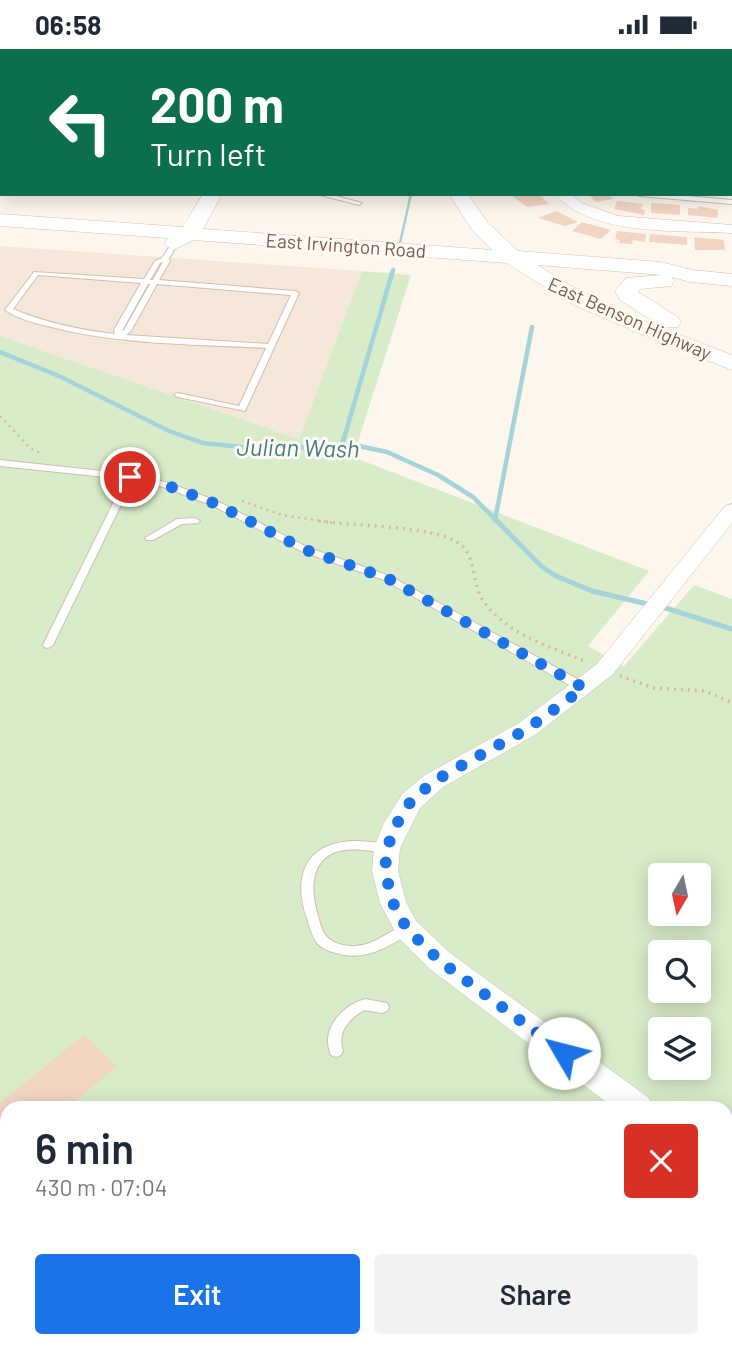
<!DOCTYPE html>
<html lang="en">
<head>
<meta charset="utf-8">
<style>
	:root { --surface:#fff; --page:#f2f2f3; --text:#1f2937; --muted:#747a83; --accent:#1a73e8 }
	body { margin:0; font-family:Barlow,sans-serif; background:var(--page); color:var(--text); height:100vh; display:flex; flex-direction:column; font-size:26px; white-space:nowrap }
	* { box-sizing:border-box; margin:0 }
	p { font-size:23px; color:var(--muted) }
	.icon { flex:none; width:38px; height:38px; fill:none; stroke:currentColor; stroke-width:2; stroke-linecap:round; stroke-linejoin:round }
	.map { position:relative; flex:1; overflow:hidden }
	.drawer { position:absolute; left:0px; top:1052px; width:733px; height:247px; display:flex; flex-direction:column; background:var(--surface); border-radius:21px 21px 0 0; box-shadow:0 4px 18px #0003 }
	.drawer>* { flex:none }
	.guide { position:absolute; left:0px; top:0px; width:733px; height:147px; box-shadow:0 4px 18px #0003; background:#0b6e4f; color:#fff; overflow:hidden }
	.needle { width:46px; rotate:189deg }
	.tools { position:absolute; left:648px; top:814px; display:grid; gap:14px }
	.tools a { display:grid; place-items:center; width:63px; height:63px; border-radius:7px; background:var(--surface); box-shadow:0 4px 18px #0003; font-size:35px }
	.pin { position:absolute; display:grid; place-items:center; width:60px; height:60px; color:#fff; margin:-30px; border:4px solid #fff; border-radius:50%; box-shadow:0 2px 7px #0007 }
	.me { position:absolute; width:77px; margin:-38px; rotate:307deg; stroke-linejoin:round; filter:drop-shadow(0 0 5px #0008) }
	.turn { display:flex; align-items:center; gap:24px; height:147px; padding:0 35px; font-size:32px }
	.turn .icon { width:91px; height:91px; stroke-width:2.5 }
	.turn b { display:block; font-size:49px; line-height:60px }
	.round { display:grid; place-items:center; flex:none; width:74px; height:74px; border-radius:7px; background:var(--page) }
	.headline { display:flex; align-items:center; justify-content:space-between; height:119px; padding:0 35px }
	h1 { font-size:42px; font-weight:600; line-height:52px }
	.action { display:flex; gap:14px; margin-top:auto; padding:14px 35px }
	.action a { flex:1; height:80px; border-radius:7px; background:var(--accent); color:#fff; font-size:28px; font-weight:600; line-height:80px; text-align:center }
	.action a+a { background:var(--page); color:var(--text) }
	.status { display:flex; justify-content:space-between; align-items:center; height:49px; padding:0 35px; background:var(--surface); direction:ltr }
	.status svg { height:19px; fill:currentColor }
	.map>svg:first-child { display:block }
</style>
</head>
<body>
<div class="status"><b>06:58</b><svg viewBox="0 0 49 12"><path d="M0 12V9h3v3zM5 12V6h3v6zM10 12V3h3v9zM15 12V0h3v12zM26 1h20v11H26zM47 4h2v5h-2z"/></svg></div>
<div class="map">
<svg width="732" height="1297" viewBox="0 0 732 1297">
	<rect width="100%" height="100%" fill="#fdf6ec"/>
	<polygon fill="#f5e8da" points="0,197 362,222 299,390 0,287"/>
	<path fill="#d8ecc9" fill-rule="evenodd" d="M362 222 411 226 353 408 649 522 588 597 624 617 694 536 732 550V1297H0V287L299 390ZM660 826H698V864H660ZM660 903H698V942H660ZM660 980H698V1018H660ZM7 1059H726V1292H7Z"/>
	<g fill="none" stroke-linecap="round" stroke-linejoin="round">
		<g stroke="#a5d3da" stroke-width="2.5">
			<polyline points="277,0 284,2"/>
			<polyline points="400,194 411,145"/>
		</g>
		<g stroke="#a5d3da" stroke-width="4.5">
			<polyline points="0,303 59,327 169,382 203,394 262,400 354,396 387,403 438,426 473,448 499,474"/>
			<polyline points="342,396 393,221"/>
			<polyline points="495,471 532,278"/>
		</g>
		<polyline stroke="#a5d3da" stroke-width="5" points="497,472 541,517 556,527 592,542 669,560 732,580"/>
	</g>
	<g fill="#f3d5c3">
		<polygon points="539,145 549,155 527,158 512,147"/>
		<polygon points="588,145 608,145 613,150 596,153"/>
		<polygon points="617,152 643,155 641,160 645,161 644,166 614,160"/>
		<polygon points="651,154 680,156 680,166 651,164"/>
		<polygon points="698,157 718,161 718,169 688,166 688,159 698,160"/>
		<polygon points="556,162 578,173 565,177 538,169"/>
		<polygon points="582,173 611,181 601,190 572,182"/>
		<polygon points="617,182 646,185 645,193 633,191 632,195 619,194 620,191 615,190"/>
		<polygon points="650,185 687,188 687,196 649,193"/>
		<polygon points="694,188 724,191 725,201 695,201"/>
		<polygon points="84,986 117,1017 67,1059 7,1059 7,1100 0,1093 0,1054"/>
	</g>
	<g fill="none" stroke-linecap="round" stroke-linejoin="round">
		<defs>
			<g id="service">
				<polygon points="55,0 63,0 52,2"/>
				<polygon points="125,0 134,2 127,2"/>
				<polygon points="172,0 180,0 169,2"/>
				<rect x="629" y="0" width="6" height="2"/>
				<polygon points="2,102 2,106 0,107 0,103"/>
				<polygon points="316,145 329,145 362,154 359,156"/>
				<polygon points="636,145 664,145 732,151 732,155 639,147"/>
				<path d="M174 193 177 195 169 210 170 212 159 231 295 242 299 244 245 362 178 348 174 346 178 344 239 357 266 299C195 295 121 296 51 278 35 274 18 270 5 261L34 223 144 230 155 212 162 209 172 194ZM163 213 153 231H150L160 214ZM38 226 141 234 114 281 115 285C80 281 46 274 13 260ZM148 235H150L124 281 122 282ZM157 235 291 246 268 295 126 286 131 282Z"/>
				<polygon points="0,411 130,425 169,434 217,452 309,499 390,527 588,636 589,639 588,642 580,642 384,531 303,503 211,456 163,438 133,431 53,596 48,599 44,598 43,596 125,430 0,417"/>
				<polygon points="195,469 200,472 198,474 182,475 153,491 147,491 145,489 177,470"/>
				<path d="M357 792 387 794 391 796 393 799 391 802 387 804C371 802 348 797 333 804 308 816 312 846 318 867 320 874 322 883 327 888 333 894 343 897 352 897 373 898 388 882 407 875L411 876 413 880 411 884C388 898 364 913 336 904 329 902 322 900 317 894 312 887 309 877 307 869 292 825 307 792 357 792Z"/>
				<path d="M365 950 387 954 389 958 387 962 382 964 364 961C348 971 337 983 343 1002L341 1006 336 1008 331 1006C320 981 341 957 365 950Z"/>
			</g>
			<g id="minor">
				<polygon points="578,0 601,0 602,2 580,2"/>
				<rect x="678" y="0" width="12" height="2"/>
				<path d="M555 145H571L582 154 618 167 732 176V184C680 181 592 188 555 145Z"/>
				<polygon points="732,455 732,474 613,625 535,686 443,738 420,759 400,799 398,822 406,853 416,872 450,904 649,1049 653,1059 614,1059 430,920 398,888 380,854 372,822 374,799 383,776 402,745 425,726 519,674 597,615 725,457"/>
				<polygon points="726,1110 732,1113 732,1144 726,1142"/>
			</g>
			<g id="secondary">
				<polygon points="0,0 17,0 19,2 2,3"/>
				<polygon points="29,0 47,0 49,2 30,2"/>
				<rect x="474" y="0" width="16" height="2"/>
				<path d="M203 145H222L203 180 492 201 473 182 449 145H468L487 173 518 202 661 213 692 221 732 225V237L691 233 671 228 674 232 671 237 640 240 638 243 678 268 681 273 678 278H662L620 251 615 242 626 229 662 226 538 216C596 257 666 280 732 306V321L650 289 572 255 507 214 193 191 175 200 168 198 165 194 168 189 0 177V165L183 178Z"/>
			</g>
		</defs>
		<use href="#service" stroke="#d1beb0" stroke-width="2"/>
		<use href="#minor" stroke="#d1beb0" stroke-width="1"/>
		<use href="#secondary" stroke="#d6c0b0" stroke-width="1"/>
		<g stroke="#d9b8a5" stroke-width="2.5" stroke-dasharray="2 4.5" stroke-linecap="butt">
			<polyline points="0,367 30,399 42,405"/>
			<polyline points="242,452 282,466 335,474"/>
		</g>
		<g stroke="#d9b8a5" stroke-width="3.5" stroke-dasharray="2 5" stroke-linecap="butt">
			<path d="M319 472C353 477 431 477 457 493 477 504 471 533 482 550 505 585 551 598 587 613"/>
			<polyline points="620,627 654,639 705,642 732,654"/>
		</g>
		<use href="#service" fill="#fff" fill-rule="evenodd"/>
		<use href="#minor" fill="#fff" fill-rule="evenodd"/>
		<use href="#secondary" fill="#fff" fill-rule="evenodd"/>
	</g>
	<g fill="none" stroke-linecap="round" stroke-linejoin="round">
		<polyline stroke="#1a73e8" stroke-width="12" stroke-dasharray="0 21.6" points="130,428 166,436 214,454 306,501 387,529 584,639 527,680 434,732 411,752 396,776 387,799 385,822 393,854 407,880 440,912 564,1004"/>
	</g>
	<g text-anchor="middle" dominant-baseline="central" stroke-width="6" stroke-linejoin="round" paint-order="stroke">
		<g font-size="19" fill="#7a5c4d" stroke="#fffaf3">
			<text transform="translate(346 196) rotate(4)">East Irvington Road</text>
			<text transform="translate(630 269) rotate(24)">East Benson Highway</text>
		</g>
		<g font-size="24" font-style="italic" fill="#437c86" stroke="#fffaf3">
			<text transform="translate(298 398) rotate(1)">Julian Wash</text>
		</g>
	</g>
</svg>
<div class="tools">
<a><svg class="needle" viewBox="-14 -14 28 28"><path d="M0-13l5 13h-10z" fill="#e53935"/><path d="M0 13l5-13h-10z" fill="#747a83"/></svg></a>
<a><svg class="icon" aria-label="search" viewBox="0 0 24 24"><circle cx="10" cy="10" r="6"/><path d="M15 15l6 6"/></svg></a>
<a><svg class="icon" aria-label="layers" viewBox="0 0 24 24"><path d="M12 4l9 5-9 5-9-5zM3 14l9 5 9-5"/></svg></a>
</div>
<div class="pin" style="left:130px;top:428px;background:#d93025"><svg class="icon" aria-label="arrive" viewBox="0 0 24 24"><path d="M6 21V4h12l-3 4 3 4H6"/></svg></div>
<svg class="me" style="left:564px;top:1004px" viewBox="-20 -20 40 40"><circle r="19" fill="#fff"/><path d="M0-13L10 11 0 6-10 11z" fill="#1a73e8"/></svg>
<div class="guide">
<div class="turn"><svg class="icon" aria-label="left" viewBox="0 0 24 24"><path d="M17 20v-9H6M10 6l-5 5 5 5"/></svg><div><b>200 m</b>Turn left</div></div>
</div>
<section class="drawer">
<div class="headline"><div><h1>6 min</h1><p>430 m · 07:04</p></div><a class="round" style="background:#d93025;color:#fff"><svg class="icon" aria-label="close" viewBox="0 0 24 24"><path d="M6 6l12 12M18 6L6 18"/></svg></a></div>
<div class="action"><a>Exit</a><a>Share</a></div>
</section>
</div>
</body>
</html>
